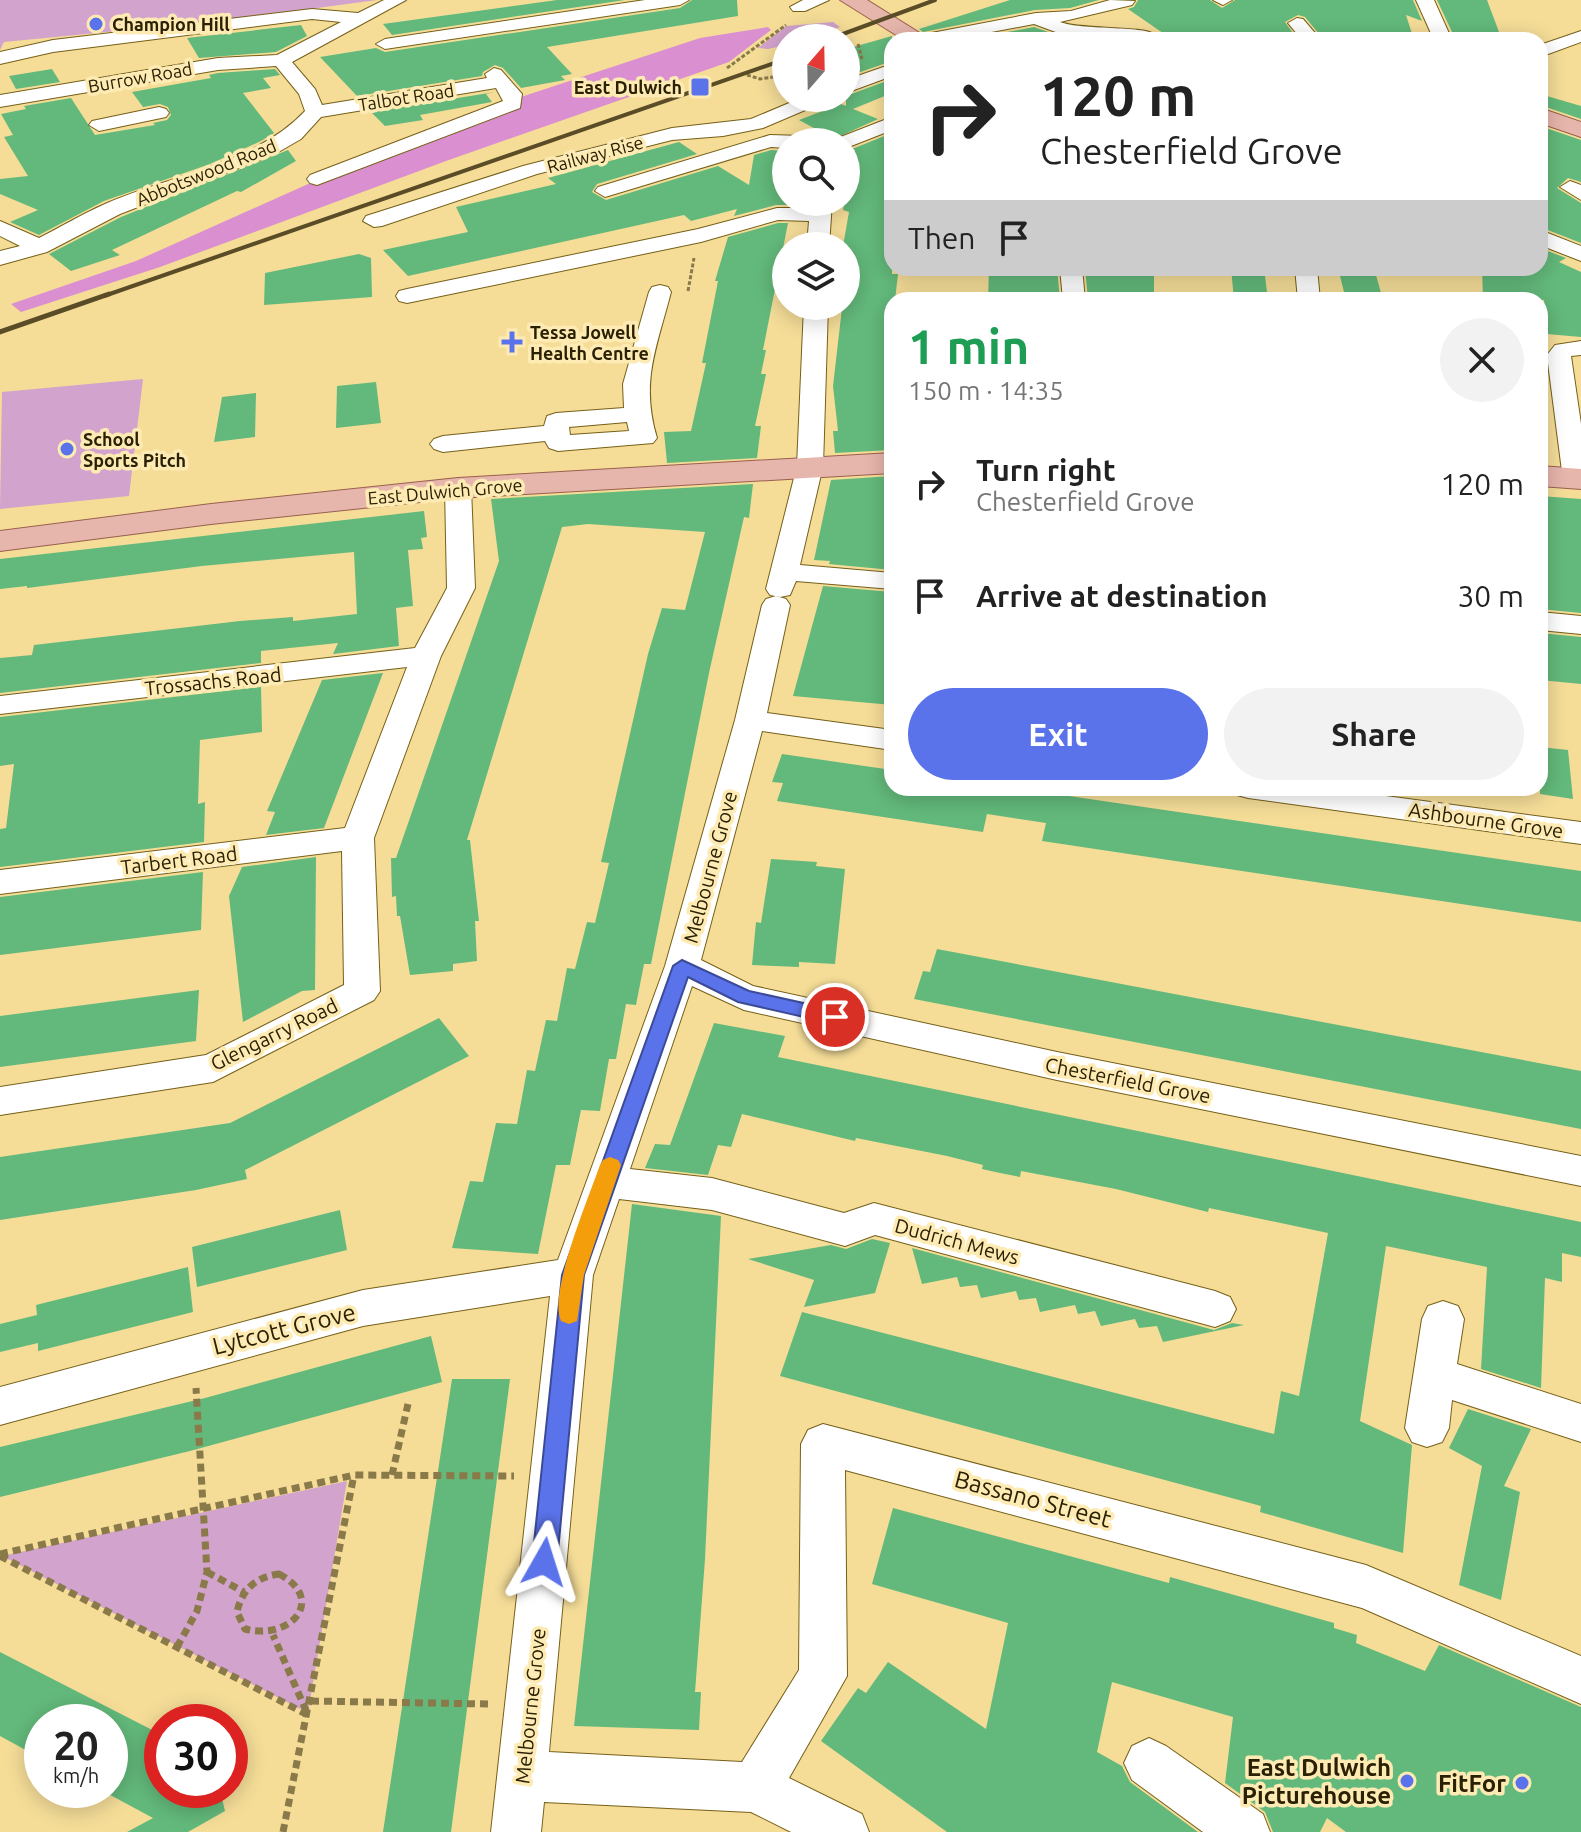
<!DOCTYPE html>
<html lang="en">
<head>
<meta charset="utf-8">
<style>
	:root { --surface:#fff; --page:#f2f2f2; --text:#222; --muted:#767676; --accent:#5b73ea }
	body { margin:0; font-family:Ubuntu,sans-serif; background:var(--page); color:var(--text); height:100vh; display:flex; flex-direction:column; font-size:30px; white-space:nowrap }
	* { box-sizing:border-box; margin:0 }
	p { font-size:26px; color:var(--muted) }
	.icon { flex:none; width:44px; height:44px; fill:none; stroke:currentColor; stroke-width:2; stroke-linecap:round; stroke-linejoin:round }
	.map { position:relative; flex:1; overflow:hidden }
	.sheet { position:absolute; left:884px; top:292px; width:664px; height:504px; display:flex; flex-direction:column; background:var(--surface); border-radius:24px; box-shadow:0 4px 20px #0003 }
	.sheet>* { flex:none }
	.guide { position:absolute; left:884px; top:32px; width:664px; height:244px; border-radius:24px; box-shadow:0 4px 20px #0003; background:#fff; color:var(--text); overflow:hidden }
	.needle { width:52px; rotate:20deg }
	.fabs { position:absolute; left:772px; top:24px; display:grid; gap:16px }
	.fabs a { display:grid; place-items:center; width:88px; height:88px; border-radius:50%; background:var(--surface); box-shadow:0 4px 20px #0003; font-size:40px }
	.speed { position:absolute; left:24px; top:1704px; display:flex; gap:16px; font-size:40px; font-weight:700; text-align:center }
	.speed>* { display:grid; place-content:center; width:104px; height:104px; border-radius:50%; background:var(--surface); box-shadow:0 4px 20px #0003; line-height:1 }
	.speed small { font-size:20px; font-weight:400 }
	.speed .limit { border:12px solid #d22; background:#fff; color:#111 }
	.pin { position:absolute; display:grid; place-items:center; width:68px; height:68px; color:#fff; margin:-34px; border:4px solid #fff; border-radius:50%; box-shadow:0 2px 8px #0007 }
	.me { position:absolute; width:88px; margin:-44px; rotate:6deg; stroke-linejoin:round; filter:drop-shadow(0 0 6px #0008) }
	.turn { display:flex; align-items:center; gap:28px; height:168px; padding:0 24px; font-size:36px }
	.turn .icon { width:104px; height:104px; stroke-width:2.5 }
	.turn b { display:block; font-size:56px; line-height:68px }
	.then { display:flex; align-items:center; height:76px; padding:0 24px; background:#0003; gap:16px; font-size:30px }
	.round { display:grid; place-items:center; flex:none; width:84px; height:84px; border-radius:42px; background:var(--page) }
	.head { display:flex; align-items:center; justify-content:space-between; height:136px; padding:0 24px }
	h1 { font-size:48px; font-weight:700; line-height:60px; color:#1e9e55 }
	.button { display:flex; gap:16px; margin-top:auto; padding:16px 24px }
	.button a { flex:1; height:92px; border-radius:48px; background:var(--accent); color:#fff; font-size:32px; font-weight:700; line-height:92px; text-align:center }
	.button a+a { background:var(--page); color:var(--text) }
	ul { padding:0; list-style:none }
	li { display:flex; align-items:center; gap:24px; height:112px; padding:0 24px }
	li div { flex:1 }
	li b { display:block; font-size:30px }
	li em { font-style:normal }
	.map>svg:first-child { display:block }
</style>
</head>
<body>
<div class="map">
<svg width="1581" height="1832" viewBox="0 0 1581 1832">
	<rect width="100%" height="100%" fill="#f5dd98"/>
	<g fill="#d2a3cc">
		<polygon points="0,0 377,0 220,21 4,42 0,50"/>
		<polygon points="833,22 840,27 810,38 786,38 786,45 768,49 758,48 786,26"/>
		<polygon points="143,379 129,496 0,509 2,392"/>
		<polygon points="347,1481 308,1713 2,1556"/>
	</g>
	<polygon fill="#da8fd1" points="768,27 771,30 729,62 446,161 160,267 21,312 11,304 136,261 451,120 700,38"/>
	<g fill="#63b97b">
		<polygon points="557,0 625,0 392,35 383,24"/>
		<polygon points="692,0 737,0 738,16 547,47 572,74 561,76 565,80 521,88 503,68 495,65 483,72 482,76 357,96 320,57 376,48 385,52 680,8"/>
		<polygon points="1010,0 1099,0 1070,8 1035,10 923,32 919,29"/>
		<polygon points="1138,0 1210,0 1222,8 1235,0 1413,0 1422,21 1406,15 1414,40 1324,40 1305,17 1298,15 1285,22 1298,40 1173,40 1128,9 1134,7"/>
		<polygon points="1437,0 1487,0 1502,40 1473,40 1452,32"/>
		<polygon points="301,25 307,36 276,52 199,58 187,38"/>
		<polygon points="1034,27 1051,33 1034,40 965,40"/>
		<polygon points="892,36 892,61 846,77 846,49"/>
		<polygon points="52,69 60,82 16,89 9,76"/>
		<polygon points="275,69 280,75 263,78 271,88 243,93 274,133 261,141 210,164 104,201 39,235 10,222 38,210 0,194 0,179 28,176 4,137 13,135 1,114 26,109 24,106 71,98 95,135 155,125 153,123 167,120 171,115 168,107 160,104 143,107 132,92 211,78 209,75 218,73"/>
		<polygon points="892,79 892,93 853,109 878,119 834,139 799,120 841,104 846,106 846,96"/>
		<polygon points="495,92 486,94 492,102 420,115 423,120 385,126 371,112"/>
		<polygon points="1540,94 1581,106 1581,119 1540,105"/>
		<polygon points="1540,126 1581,140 1581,182 1568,178 1557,188 1581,203 1581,243 1540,227"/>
		<polygon points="892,133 892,274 898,274 895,300 892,300 892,450 835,453 833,431 838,431 833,386 842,308 846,308 846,246 843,246 849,212 843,210 855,150 852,149"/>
		<polygon points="679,142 697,154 597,184 592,192 606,200 718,166 749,185 754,155 771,150 786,151 786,202 793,202 792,205 776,205 734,216 737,209 691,221 684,215 408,276 383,250 468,232 456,207 556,184 548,178"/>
		<polygon points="288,150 296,161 241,192 237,191 112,250 120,255 71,271 49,254 121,217"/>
		<polygon points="778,223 788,223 763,350 766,350 761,374 766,374 755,426 761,426 757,458 667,463 664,432 691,431 706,363 702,363 718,281 715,281 728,237"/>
		<polygon points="1540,248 1566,258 1559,262 1581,272 1581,337 1547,334 1544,300 1483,300 1482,268 1540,268"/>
		<polygon points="359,254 371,258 372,297 264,305 265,273"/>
		<polygon points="989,268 1057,268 1060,300 988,300"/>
		<polygon points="1085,268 1154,268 1154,300 1088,300"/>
		<polygon points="1231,268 1264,268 1268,300 1234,300"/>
		<polygon points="1338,268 1374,268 1383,300 1346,300"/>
		<polygon points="376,382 381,423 336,428 337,386"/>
		<polygon points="256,393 255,437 214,442 222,397"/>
		<polygon points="892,476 892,570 829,564 830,561 814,560 831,480"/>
		<polygon points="753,484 749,518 744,517 709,673 651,964 644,964 636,1005 626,1004 616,1059 609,1059 600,1111 581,1110 570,1165 556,1165 538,1254 452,1248 470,1181 483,1182 496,1123 517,1124 527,1070 535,1071 546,1020 557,1021 567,968 575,969 587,922 595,923 609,863 601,862 648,654 662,608 685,610 705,532 588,524 562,527 467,840 470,840 479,921 475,921 477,961 453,964 453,971 410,975 400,916 397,916 396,896 392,897 391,858 396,858 499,561 491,499"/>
		<polygon points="1540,496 1581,499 1581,613 1540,609"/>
		<polygon points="424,511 427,537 421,538 423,549 408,550 413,606 396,608 399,646 333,654 338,643 261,651 261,663 0,693 0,658 32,655 34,645 240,621 293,617 293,621 357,614 354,552 202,566 27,588 27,586 0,589 0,559"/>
		<polygon points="823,586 892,592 892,705 793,696"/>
		<polygon points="1540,633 1581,637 1581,684 1540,680"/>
		<polygon points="383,673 324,828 266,835 275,812 267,811 322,680"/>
		<polygon points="261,687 262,732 200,740 198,804 205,802 204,842 0,867 0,829 6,828 14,764 0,766 0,717"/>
		<polygon points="1540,747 1568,750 1573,799 1540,794"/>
		<polygon points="782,754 892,770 892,788 1014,788 1581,871 1581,922 1042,841 1046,823 987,814 983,832 777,801 783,783 772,782"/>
		<polygon points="316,857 315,990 302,991 243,1022 229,896 242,867"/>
		<polygon points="771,859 817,862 816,866 845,869 835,964 799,962 799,967 752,965 756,922 761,923"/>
		<polygon points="203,872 201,930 0,955 0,897"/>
		<polygon points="937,949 1581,1071 1581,1129 914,999 923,971 930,972"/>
		<polygon points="199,990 196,1041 0,1067 0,1016"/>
		<polygon points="439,1018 469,1056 245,1170 247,1179 196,1190 0,1220 0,1157 230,1123"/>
		<polygon points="714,1023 785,1036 778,1057 1581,1222 1581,1257 1562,1253 1562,1282 1545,1278 1541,1388 1481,1369 1487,1267 1386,1246 1360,1421 1412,1445 1403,1553 1260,1512 1261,1506 780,1376 802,1312 1274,1434 1281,1391 1299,1396 1328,1233 1209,1208 1208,1212 1116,1189 1021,1171 1020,1177 1000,1173 982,1169 983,1165 947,1156 856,1138 855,1141 742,1114 731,1147 718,1145 708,1175 645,1168 655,1144 670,1145"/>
		<polygon points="632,1204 721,1216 705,1559 695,1692 701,1692 699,1730 574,1726"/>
		<polygon points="340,1210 347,1250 197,1287 192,1247"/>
		<polygon points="872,1239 890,1243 875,1293 804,1307 814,1280 748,1259 831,1245 846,1249"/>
		<polygon points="912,1248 1214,1330 1232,1323 1244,1325 1163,1342 1157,1326 1139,1328 1135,1319 1101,1326 1095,1311 1078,1314 1075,1305 1040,1312 1036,1298 1019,1300 1016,1291 981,1298 977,1285 960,1287 957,1277 922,1284"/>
		<polygon points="188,1267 193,1312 38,1351 38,1343 0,1352 0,1324 37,1315 36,1305"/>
		<polygon points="431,1336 442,1382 190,1451 0,1497 0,1447 205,1398"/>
		<polygon points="452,1379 510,1379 451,1832 383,1832"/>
		<polygon points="1468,1409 1531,1429 1504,1486 1520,1492 1501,1600 1459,1585 1482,1466 1449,1448"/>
		<polygon points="893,1508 1169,1583 1170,1577 1334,1623 1334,1628 1357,1635 1356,1643 1425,1671 1439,1645 1581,1707 1581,1832 1346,1832 1327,1818 1320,1832 1273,1832 1265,1812 1225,1783 1233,1717 1112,1682 1097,1752 1122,1766 1130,1782 1198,1832 947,1832 821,1741 858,1688 866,1693 888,1662 986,1729 1008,1623 872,1584"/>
		<polygon points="0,1652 162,1735 162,1790 220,1790 225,1811 188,1832 127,1832 153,1818 101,1790 110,1790 110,1722 42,1722 42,1759 0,1736"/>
	</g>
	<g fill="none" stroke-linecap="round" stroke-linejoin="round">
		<defs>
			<g id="minor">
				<path d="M384 0H406L292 62 315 89 322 105 487 78 485 74 494 68 501 70 522 94 520 108 317 185 310 183 307 179 310 175 503 101 496 88 321 117 301 139 275 154 120 214 47 252 0 265V251L20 246 0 236V221L39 238C61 227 82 214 105 204 169 176 257 163 305 111L299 94 276 66 218 70 0 107V95L218 58 277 55 341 22 312 19 53 52 0 64V52L53 40 312 9 358 13Z"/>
				<polygon points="645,0 689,0 680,5 385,49 376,44 385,39"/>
				<polygon points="803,0 829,0 805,11 793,11 790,7"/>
				<path d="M1110 0 1135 1 1132 5 1060 22C1080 30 1145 26 1153 34L1150 38 1105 40 1061 34 1034 24 949 40H912L921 35 1036 13 1071 11Z"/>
				<polygon points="1213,0 1232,0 1223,5"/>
				<polygon points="1416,0 1434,0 1452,40 1434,40"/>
				<polygon points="1297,18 1303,19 1321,40 1302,40 1288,23"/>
				<polygon points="1581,31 1581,42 1540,57 1540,45"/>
				<polygon points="892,64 892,76 846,93 846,80"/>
				<polygon points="801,98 827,98 824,102 763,128 723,136 672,140 537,174 382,226 374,227 363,221 366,216 523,166 672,128 751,119"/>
				<polygon points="159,107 166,109 169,113 166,117 99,131 89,125 92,121"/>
				<polygon points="892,117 892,130 846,148 846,142 835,142 838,138"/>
				<polygon points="770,135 802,136 812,142 786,142 786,148 771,147 605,197 595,191 598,187"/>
				<polygon points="1570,181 1581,185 1581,200 1560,187"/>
				<polygon points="810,202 832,202 829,246 807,246 809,221 778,220 701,242 407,303 399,301 396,296 399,291 407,289 698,229 777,208 810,208"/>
				<polygon points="1540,230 1581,246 1581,261 1540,245"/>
				<polygon points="1060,268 1082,268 1085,300 1063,300"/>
				<polygon points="1295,268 1317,268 1320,300 1298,300"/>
				<path d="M660 285 668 287 671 292C657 347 640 381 657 438L653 443 558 451 549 448 545 441 443 452 434 449 430 444 434 439 443 436 544 426 547 416 556 413 624 408 623 384 649 292 652 287ZM627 422 629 431 570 435 569 427Z"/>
				<polygon points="804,306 828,306 823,466 800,565 892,573 892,589 796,581 790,595 780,597 770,595 766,589 797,466"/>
				<polygon points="1581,341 1581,355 1571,356 1581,424 1581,486 1567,485 1563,479 1547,355 1555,345"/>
				<polygon points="458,480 467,482 471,488 475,588 441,656 374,838 380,991 374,1000 213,1082 0,1115 0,1087 206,1055 344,985 342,851 0,894 0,870 345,828 407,667 0,714 0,696 415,648 447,588 445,488 449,482"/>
				<polygon points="776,596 786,599 790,605 767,713 892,730 892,750 762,731 701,960 753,986 1057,1052 1581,1156 1581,1186 1057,1080 744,1010 692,986 630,1169 712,1178 844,1213 874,1203 1215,1291 1230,1297 1236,1309 1230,1321 1215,1327 875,1235 845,1246 712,1210 619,1199 593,1275 549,1752 742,1762 799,1670 801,1444 808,1430 823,1424 1366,1565 1581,1656 1581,1704 1362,1608 845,1470 847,1676 789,1778 862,1814 869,1832 791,1832 751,1812 544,1802 541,1832 491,1832 550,1296 363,1326 0,1425 0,1387 363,1290 558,1260 665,966 735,720 762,605 766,599"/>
				<polygon points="1540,612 1581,616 1581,634 1540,630"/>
				<polygon points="1232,788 1326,788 1581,822 1581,844 1248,798 1237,795"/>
				<polygon points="1443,1301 1458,1306 1464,1319 1457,1364 1581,1404 1581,1442 1452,1400 1449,1428 1442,1442 1427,1447 1412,1442 1405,1428 1422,1319 1428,1306"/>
				<polygon points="1149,1738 1166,1746 1263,1814 1270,1832 1203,1832 1132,1780 1124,1763 1132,1746"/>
			</g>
			<g id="major">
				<polygon points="840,0 867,0 931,40 904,40"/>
				<polygon points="1540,108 1581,122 1581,137 1540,123"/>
				<polygon points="892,453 892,473 458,498 211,524 0,551 0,531 211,504 458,478"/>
				<polygon points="1540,466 1581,469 1581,489 1540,486"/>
			</g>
		</defs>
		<use href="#minor" stroke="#766018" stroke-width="2"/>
		<use href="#major" stroke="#9a604d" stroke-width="2"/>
		<g stroke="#8a7a4a" stroke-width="3" stroke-dasharray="4 2" stroke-linecap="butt">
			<polyline points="858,44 862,59"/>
			<polyline points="727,68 786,25"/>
			<polyline points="747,75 760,79 786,75"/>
			<polyline points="688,291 694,258"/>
		</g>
		<g stroke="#8a7a4a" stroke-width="7" stroke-dasharray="8 5" stroke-linecap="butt">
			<polyline points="392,1475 408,1404"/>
			<polyline points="0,1554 354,1475 514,1476"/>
			<polyline points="0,1556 308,1715 273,1635"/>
			<polyline points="207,1572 244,1592"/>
			<path d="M279 1574C327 1599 291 1641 245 1629L237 1612C242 1589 256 1577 279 1574Z"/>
			<polyline points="177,1647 197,1611 207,1572 196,1388"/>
			<polyline points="311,1701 489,1704"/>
			<polyline points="283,1832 354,1475"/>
		</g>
		<use href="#minor" fill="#fff" fill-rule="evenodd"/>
		<use href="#major" fill="#e6b5ac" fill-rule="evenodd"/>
		<g stroke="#594c26" stroke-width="4">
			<polyline points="832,38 935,0"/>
			<polyline points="104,296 786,59"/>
		</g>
		<polyline stroke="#594c26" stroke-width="5" points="0,332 109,294"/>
	</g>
	<polygon fill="#5b73ea" stroke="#3b4b98" stroke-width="2" points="682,960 749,991 835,1010 844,1017 835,1024 738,1002 688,977 584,1275 557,1562 553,1570 544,1574 536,1570 532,1562 562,1275 673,966"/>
	<path fill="#f59e0b" d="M610 1157 618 1160 621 1165 584 1275 577 1321 569 1324 561 1321C548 1293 589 1197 600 1165L603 1160Z"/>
	<g fill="#5b73ea" stroke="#feebb4" stroke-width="3">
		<circle cx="96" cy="24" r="8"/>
		<rect x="690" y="77" width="20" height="20" rx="4"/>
		<path d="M508 330h8v8h8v8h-8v8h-8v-8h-8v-8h8z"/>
		<circle cx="67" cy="449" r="8"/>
		<circle cx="1407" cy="1781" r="8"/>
		<circle cx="1522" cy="1783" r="8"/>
	</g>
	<g text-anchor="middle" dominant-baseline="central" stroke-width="7" stroke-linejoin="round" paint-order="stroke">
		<g font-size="18" font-weight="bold" fill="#2a2004" stroke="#feebb4" text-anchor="start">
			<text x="112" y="24">Champion Hill</text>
			<text x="682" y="87" text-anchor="end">East Dulwich</text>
			<text x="530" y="332">Tessa Jowell<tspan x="530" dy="21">Health Centre</tspan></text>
			<text x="83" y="439">School<tspan x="83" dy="21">Sports Pitch</tspan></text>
		</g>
		<g font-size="18" fill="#2a2004" stroke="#feebb4">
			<text transform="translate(140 77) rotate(-10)">Burrow Road</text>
			<text transform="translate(406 97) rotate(-9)">Talbot Road</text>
			<text transform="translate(595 154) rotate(-15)">Railway Rise</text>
			<text transform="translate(206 172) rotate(-22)">Abbotswood Road</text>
			<text transform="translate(445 491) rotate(-5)">East Dulwich Grove</text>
		</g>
		<g font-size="20" fill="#2a2004" stroke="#feebb4">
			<text transform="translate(213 681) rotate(-6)">Trossachs Road</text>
			<text transform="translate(1486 820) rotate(8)">Ashbourne Grove</text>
			<text transform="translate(179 860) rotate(-7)">Tarbert Road</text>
			<text transform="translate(710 867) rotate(-75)">Melbourne Grove</text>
			<text transform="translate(274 1034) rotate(-26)">Glengarry Road</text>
			<text transform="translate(1128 1080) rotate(11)">Chesterfield Grove</text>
			<text transform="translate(957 1241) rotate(15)">Dudrich Mews</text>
			<text transform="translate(530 1706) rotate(-84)">Melbourne Grove</text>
		</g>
		<g font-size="24" fill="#2a2004" stroke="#feebb4">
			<text transform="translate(284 1329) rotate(-14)">Lytcott Grove</text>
			<text transform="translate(1033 1499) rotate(15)">Bassano Street</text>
		</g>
		<g font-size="24" font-weight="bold" fill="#2a2004" stroke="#feebb4" text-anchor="end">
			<text x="1391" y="1767">East Dulwich<tspan x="1391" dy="28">Picturehouse</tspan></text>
			<text x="1506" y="1783">FitFor</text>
		</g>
	</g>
</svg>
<div class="fabs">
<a><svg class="needle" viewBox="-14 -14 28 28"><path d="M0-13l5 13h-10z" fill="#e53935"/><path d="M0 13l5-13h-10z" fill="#767676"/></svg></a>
<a><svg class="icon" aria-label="search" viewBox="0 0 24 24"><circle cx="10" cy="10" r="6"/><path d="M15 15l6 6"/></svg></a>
<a><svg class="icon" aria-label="layers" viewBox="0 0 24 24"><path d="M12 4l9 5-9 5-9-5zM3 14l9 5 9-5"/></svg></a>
</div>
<div class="speed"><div>20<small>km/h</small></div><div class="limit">30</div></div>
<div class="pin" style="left:835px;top:1017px;background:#d93025"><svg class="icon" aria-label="arrive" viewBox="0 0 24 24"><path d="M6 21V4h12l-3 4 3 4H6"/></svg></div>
<svg class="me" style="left:544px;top:1562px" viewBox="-20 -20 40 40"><path d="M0-17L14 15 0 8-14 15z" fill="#5b73ea" stroke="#fff" stroke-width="4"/></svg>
<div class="guide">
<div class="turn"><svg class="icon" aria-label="right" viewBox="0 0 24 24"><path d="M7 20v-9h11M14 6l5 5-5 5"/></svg><div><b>120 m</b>Chesterfield Grove</div></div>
<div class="then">Then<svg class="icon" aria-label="arrive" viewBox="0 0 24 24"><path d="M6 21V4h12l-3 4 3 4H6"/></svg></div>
</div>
<section class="sheet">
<div class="head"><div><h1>1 min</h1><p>150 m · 14:35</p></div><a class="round"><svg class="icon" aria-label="close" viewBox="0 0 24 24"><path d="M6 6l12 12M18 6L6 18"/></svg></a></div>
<ul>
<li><svg class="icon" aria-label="right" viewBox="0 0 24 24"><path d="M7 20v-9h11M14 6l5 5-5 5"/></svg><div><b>Turn right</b><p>Chesterfield Grove</p></div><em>120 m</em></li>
<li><svg class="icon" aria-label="arrive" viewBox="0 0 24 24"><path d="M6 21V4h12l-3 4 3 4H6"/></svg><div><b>Arrive at destination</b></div><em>30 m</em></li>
</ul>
<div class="button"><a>Exit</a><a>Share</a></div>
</section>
</div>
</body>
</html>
